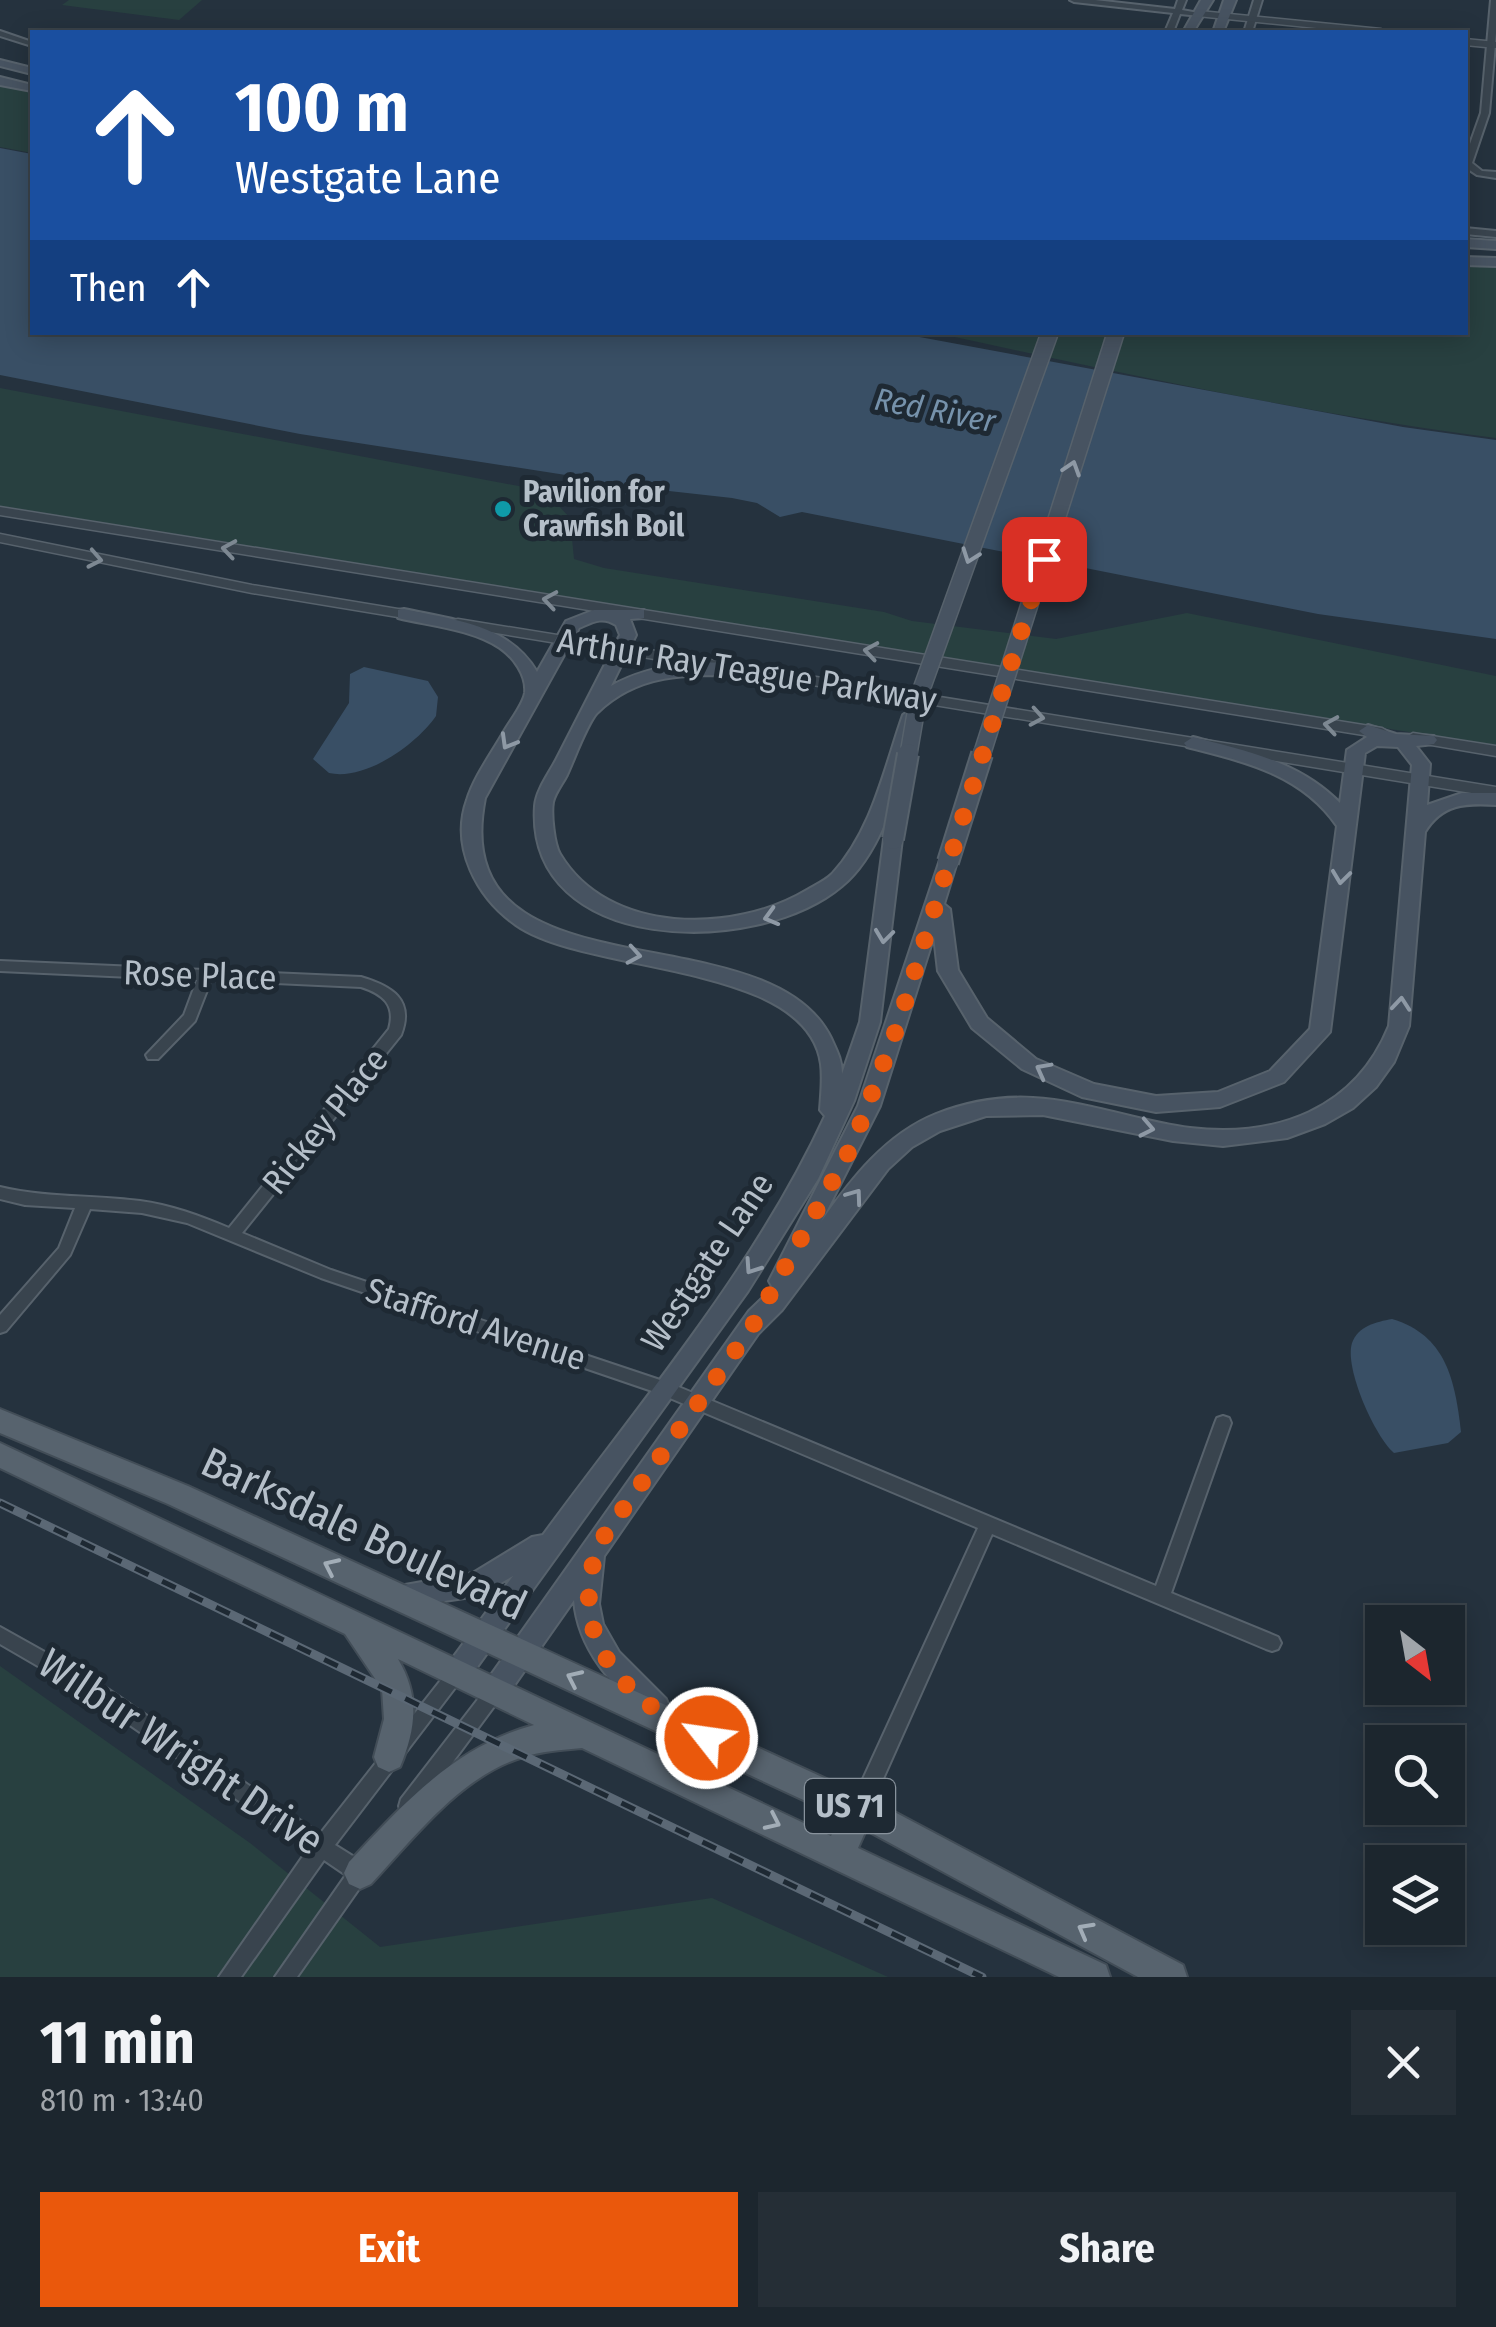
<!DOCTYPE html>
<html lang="en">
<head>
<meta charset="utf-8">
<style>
	:root { --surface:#1c262e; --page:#252e36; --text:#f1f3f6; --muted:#a0a5aa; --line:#3a434a; --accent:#ea580c }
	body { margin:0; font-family:"Fira Sans Condensed",sans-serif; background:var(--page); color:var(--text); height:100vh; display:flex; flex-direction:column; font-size:38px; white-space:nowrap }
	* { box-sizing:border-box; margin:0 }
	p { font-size:32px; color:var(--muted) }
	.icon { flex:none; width:55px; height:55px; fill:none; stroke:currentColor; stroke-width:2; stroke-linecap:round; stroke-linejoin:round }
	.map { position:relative; height:1977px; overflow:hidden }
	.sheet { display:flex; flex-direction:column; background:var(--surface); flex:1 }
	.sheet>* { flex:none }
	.guide { position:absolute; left:30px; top:30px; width:1438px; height:305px; border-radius:0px; box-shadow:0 5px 25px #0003,0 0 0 2px var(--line); background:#1a4fa0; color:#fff; overflow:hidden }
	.needle { width:65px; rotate:149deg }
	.buttons { position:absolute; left:1365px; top:1605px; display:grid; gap:20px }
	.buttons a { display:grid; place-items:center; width:100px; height:100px; border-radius:0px; background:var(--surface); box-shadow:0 5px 25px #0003,0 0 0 2px var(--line); font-size:50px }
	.pin { position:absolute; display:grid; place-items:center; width:85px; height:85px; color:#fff; margin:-42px; border-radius:20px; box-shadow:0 5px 15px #0006 }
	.me { position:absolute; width:110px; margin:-55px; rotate:300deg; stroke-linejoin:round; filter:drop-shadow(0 0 8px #0008) }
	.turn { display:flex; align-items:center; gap:35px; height:210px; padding:0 40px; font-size:45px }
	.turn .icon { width:130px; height:130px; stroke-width:2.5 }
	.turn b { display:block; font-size:70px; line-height:85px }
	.then { display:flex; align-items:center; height:95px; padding:0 40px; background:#0003; gap:20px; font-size:38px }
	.round { display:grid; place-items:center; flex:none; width:105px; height:105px; border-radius:0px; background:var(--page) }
	.summary { display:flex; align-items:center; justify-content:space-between; height:170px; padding:0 40px }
	h1 { font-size:60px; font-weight:700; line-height:75px }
	.primary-button { display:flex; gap:20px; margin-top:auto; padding:20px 40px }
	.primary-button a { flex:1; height:115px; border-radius:0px; background:var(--accent); color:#fff; font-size:40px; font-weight:700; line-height:115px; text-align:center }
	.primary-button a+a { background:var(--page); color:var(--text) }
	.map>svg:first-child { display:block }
</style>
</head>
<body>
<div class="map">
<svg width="1496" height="1977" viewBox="0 0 1496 1977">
	<rect width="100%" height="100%" fill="#25323e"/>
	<g fill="#284040">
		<polygon points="69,0 202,0 179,20 62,5"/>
		<polygon points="0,84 32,91 32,153 0,147"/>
		<path d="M1465 265 1496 266V438C1307 414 1122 373 936 333L1465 332Z"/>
		<polygon points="0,388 545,491 570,518 574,559 604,568 884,612 912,621 1056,639 1187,613 1496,676 1496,746 0,506"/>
		<polygon points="0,1666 250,1843 380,1947 712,1898 888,1977 0,1977"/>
	</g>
	<g fill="#394f65">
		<polygon points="0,148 32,154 32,332 898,333 1403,427 1496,440 1496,639 1318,614 802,512 780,517 757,503 732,498 651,489 624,495 585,478 300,434 0,375"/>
		<path d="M364 667 428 681 438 697 436 716C416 745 365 781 329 773L313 759 349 703 350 674Z"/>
		<path d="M1392 1319C1446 1335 1455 1380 1461 1432L1448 1443 1394 1453C1375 1437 1344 1368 1352 1343 1358 1326 1376 1322 1392 1319Z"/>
	</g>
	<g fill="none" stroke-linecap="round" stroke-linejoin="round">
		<defs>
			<g id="minor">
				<polygon points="1070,0 1095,0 1175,9 1178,0 1186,0 1182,10 1204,14 1200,16 1180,14 1173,32 1165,32 1173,13 1074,2"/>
				<polygon points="1254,0 1262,0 1252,32 1244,32"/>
				<polygon points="1491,0 1496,0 1496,33 1489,113 1472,163 1482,171 1496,172 1496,178 1477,175 1465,167 1465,158 1481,113"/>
				<polygon points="0,31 32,42 32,46 0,36"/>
				<polygon points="1465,228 1496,231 1496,237 1465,234"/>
				<path d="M0 961 361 977C391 986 415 999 401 1035L242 1233 331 1270 669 1383 1156 1586 1215 1423 1217 1418 1223 1416 1229 1418 1231 1423 1171 1593 1278 1637 1281 1643 1278 1649 1272 1651 1266 1649 992 1534 866 1817 859 1819 852 1817 850 1810 852 1803 978 1528 658 1393 321 1278 187 1223 142 1213 90 1209 70 1255 6 1331 0 1333V1315L59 1248 75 1208 25 1205 0 1199V1187C46 1198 93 1195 140 1201 171 1205 200 1216 229 1228L389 1029C396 1005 383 994 361 987L211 980 195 1021 158 1059H148L146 1055 184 1015 197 980 0 971Z"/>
				<polygon points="0,1627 93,1679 320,1834 452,1666 458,1664 464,1666 467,1672 335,1845 367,1865 370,1873 297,1977 275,1977 346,1875 324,1860 241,1977 219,1977 308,1849 81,1691 0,1644"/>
				<polygon points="495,1682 501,1685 504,1691 501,1697 415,1813 408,1815 401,1813 399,1806 401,1799 489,1685"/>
			</g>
			<g id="tertiary">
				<polygon points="1200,11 1381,29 1386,32 1356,32 1197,16 1197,12"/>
				<polygon points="1465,39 1496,42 1496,48 1465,45"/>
				<polygon points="0,507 1382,728 1390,733 1382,738 0,515"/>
				<polygon points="0,534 252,585 422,613 429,617 422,621 252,593 0,542"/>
				<polygon points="458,619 1496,787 1496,797 453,626 453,620"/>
				<polygon points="1413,733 1496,746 1496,756 1408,741 1405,738"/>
			</g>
			<g id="secondary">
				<polygon points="1201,0 1213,0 1193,32 1183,32"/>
				<polygon points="1224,0 1236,0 1223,32 1213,32"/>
				<polygon points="0,60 32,68 32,74 0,66"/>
				<polygon points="0,77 32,85 32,91 0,85"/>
				<polygon points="1465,239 1496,241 1496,249 1465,247"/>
				<polygon points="1465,257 1496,258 1496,266 1465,265"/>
				<path d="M404 609C454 620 509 624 537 672L566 621 594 610H644V618L630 619 636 635 611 686C653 662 714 658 761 667L764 671 761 675 755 676C697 675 642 669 597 713 587 724 574 760 567 775 563 783 555 793 553 802 551 814 554 844 560 854 608 935 734 934 807 890 815 885 825 881 832 874 872 831 884 769 903 715L912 709 921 715C903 768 887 849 842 886 757 958 525 955 535 806 536 790 550 772 557 758 578 717 599 676 620 635L616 625C602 616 593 622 579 628L485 798C444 1004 767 907 831 1038 837 1051 842 1060 842 1074L860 1022 884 839 893 833 902 839 880 1022 854 1101 818 1179 748 1291 467 1681 458 1684 449 1681 445 1672 449 1663 513 1576 478 1596 397 1608 388 1604 384 1596 388 1588 473 1573 532 1537 543 1535C642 1400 755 1268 825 1116L820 1110C821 1095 823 1079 821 1064 807 961 587 975 516 925 477 898 450 847 467 800 474 777 491 754 503 733 509 722 523 705 525 693 527 675 513 657 500 648 471 629 431 626 398 618V610Z"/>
				<path d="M1368 725 1396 734 1434 736 1437 740 1434 744 1416 746 1430 764 1427 805 1462 793H1496V805C1465 803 1442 804 1425 832L1409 1026 1394 1062 1376 1087 1353 1108 1325 1124 1287 1138 1223 1146 1173 1141 1043 1115 986 1116 940 1131 912 1147 888 1169 782 1310 758 1334 604 1556 599 1604 603 1624 619 1652 666 1699 670 1708 666 1717 657 1721 648 1717C612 1685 578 1650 574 1600L504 1700 495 1703 486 1700 482 1691 486 1682 749 1311 773 1288 769 1281 858 1106 941 857 948 856 957 862 944 904 950 909 958 970 987 1018 1036 1059 1094 1084 1156 1096 1218 1092 1270 1071 1310 1029 1337 826C1301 774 1245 762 1187 747L1184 743 1193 737C1247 751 1300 762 1340 803L1347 750 1367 737 1359 731ZM1377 746 1398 747 1412 765 1389 1026C1355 1110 1276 1138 1190 1128 1137 1121 1086 1101 1033 1098 1000 1096 967 1102 936 1114 886 1134 851 1179 821 1222L880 1106 934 936 938 971 972 1028 1022 1069 1082 1097 1156 1112 1220 1107 1284 1082 1330 1032 1365 753Z"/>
			</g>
			<path id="primary" d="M0 1409 188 1486 870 1799 1183 1965 1187 1977H1138L866 1830 858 1848 1106 1965 1110 1977H1059L582 1748C561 1750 541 1751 520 1758 459 1778 413 1839 371 1884L360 1889 349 1884 344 1873 349 1862C403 1804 455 1746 534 1725L398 1659C420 1696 416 1729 400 1767L389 1772 378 1767 374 1757 384 1719 382 1689 345 1634 0 1468V1443L831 1836 840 1817 168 1504 0 1433Z"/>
		</defs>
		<use href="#minor" stroke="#57626c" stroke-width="4"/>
		<use href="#tertiary" stroke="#57626c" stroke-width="3"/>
		<use href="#secondary" stroke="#57626c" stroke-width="4"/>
		<use href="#primary" stroke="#424d57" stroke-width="4"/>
		<use href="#minor" fill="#39444e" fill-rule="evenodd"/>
		<use href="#tertiary" fill="#39444e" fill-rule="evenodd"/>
		<use href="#secondary" fill="#475361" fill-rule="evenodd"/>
		<use href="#primary" fill="#57636e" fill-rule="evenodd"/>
		<defs>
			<polyline id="rail" points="0,1503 982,1977"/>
		</defs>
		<use href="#rail" stroke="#5b6875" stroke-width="9"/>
		<use href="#rail" stroke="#1e2933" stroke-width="5" stroke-dasharray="15" stroke-linecap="butt"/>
		<defs>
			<g id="secondary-bridge-far1">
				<polyline points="908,757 918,699 1050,332"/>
				<polyline points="981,757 1116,332"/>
			</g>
			<g id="secondary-bridge">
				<polyline points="893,839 908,754"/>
				<polyline points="948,862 982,754"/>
			</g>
		</defs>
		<use href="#secondary-bridge-far1" stroke="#57626c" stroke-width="19" stroke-linecap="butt"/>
		<use href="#secondary-bridge" stroke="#57626c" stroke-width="24" stroke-linecap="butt"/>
		<use href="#secondary-bridge-far1" stroke="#475361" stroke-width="16"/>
		<use href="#secondary-bridge" stroke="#475361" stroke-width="20"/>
	</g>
	<defs><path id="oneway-chevron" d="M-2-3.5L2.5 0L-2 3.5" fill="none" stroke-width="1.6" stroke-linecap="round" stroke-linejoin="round" transform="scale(2.5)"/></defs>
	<g stroke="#8e99a5">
		<use href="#oneway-chevron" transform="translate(1072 468) rotate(-72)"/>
		<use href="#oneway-chevron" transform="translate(970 556) rotate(110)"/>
		<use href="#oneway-chevron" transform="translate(508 742) rotate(120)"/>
		<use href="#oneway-chevron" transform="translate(1341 877) rotate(97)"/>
		<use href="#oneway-chevron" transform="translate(771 917) rotate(164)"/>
		<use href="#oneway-chevron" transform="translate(884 936) rotate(97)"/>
		<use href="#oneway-chevron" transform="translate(634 955) rotate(10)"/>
		<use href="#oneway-chevron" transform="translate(1401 1004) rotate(-85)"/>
		<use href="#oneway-chevron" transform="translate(1043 1070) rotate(-152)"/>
		<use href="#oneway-chevron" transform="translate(1147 1128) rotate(11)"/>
		<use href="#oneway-chevron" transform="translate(855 1196) rotate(-54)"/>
		<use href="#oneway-chevron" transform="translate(752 1267) rotate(124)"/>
	</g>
	<g stroke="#7d8892">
		<use href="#oneway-chevron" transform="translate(229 549) rotate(-171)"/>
		<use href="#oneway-chevron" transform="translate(95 559) rotate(11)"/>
		<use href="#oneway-chevron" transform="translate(550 600) rotate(-171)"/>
		<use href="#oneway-chevron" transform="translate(871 651) rotate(-171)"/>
		<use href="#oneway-chevron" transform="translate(1037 717) rotate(10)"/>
		<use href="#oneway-chevron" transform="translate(1331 725) rotate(-171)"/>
	</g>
	<g stroke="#a2adb7">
		<use href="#oneway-chevron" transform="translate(331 1566) rotate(-155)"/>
		<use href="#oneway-chevron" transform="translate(574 1678) rotate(-155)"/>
		<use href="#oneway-chevron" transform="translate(773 1822) rotate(25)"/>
		<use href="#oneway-chevron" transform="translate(1085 1930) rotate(-151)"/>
	</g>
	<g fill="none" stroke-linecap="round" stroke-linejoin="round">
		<path stroke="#ea580c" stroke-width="18" stroke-dasharray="0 32.4" d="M707 1738C623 1701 563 1636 600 1542L752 1327 852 1146 898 1025 1044 559"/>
	</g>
	<circle fill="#0f9aa8" stroke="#1e2933" stroke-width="4" cx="503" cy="509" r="10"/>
	<g text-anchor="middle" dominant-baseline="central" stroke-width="10" stroke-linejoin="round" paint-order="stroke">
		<g font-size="30" font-weight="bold" fill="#b5bfc9" stroke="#1e2933" text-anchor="start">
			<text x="523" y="492">Pavilion for<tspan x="523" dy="34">Crawfish Boil</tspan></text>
		</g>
		<g font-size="32" font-style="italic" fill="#7692ab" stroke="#1e2933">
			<text transform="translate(935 410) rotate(11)">Red River</text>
		</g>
		<rect fill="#1e2933" stroke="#88929c" stroke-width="2.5" x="805" y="1779" width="90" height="54" rx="8"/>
		<g font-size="32" font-weight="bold" fill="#b5bfc9">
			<text x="850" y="1806">US 71</text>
		</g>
		<g font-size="35" fill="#b5bfc9" stroke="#1e2933">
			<text transform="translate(747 670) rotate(9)">Arthur Ray Teague Parkway</text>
			<text transform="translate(200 975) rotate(2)">Rose Place</text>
			<text transform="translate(325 1121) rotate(-51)">Rickey Place</text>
			<text transform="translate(707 1262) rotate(-56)">Westgate Lane</text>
			<text transform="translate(476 1324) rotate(18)">Stafford Avenue</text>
		</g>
		<g font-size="42" fill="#b5bfc9" stroke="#1e2933">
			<text transform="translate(364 1534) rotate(25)">Barksdale Boulevard</text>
			<text transform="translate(181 1752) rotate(34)">Wilbur Wright Drive</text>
		</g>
	</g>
</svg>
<div class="buttons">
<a><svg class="needle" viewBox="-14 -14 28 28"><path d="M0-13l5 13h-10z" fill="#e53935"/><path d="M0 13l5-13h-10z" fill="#a0a5aa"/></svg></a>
<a><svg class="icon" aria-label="search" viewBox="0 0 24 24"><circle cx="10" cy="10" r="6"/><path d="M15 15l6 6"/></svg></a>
<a><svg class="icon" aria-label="layers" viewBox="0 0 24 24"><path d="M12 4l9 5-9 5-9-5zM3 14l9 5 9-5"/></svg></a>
</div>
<div class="pin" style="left:1044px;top:559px;background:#d93025"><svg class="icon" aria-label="arrive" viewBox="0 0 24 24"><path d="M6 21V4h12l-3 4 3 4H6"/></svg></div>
<svg class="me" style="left:707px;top:1738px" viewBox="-20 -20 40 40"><circle r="17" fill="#ea580c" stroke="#fff" stroke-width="3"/><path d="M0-11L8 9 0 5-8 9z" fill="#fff"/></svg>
<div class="guide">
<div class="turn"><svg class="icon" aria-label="ahead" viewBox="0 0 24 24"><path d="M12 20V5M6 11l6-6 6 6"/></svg><div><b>100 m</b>Westgate Lane</div></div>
<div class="then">Then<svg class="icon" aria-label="ahead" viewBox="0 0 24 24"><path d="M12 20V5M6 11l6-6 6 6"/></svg></div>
</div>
</div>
<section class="sheet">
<div class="summary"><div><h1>11 min</h1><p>810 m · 13:40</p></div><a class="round"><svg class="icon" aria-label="close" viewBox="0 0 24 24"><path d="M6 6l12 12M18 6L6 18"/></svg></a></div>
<div class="primary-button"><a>Exit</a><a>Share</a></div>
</section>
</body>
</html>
